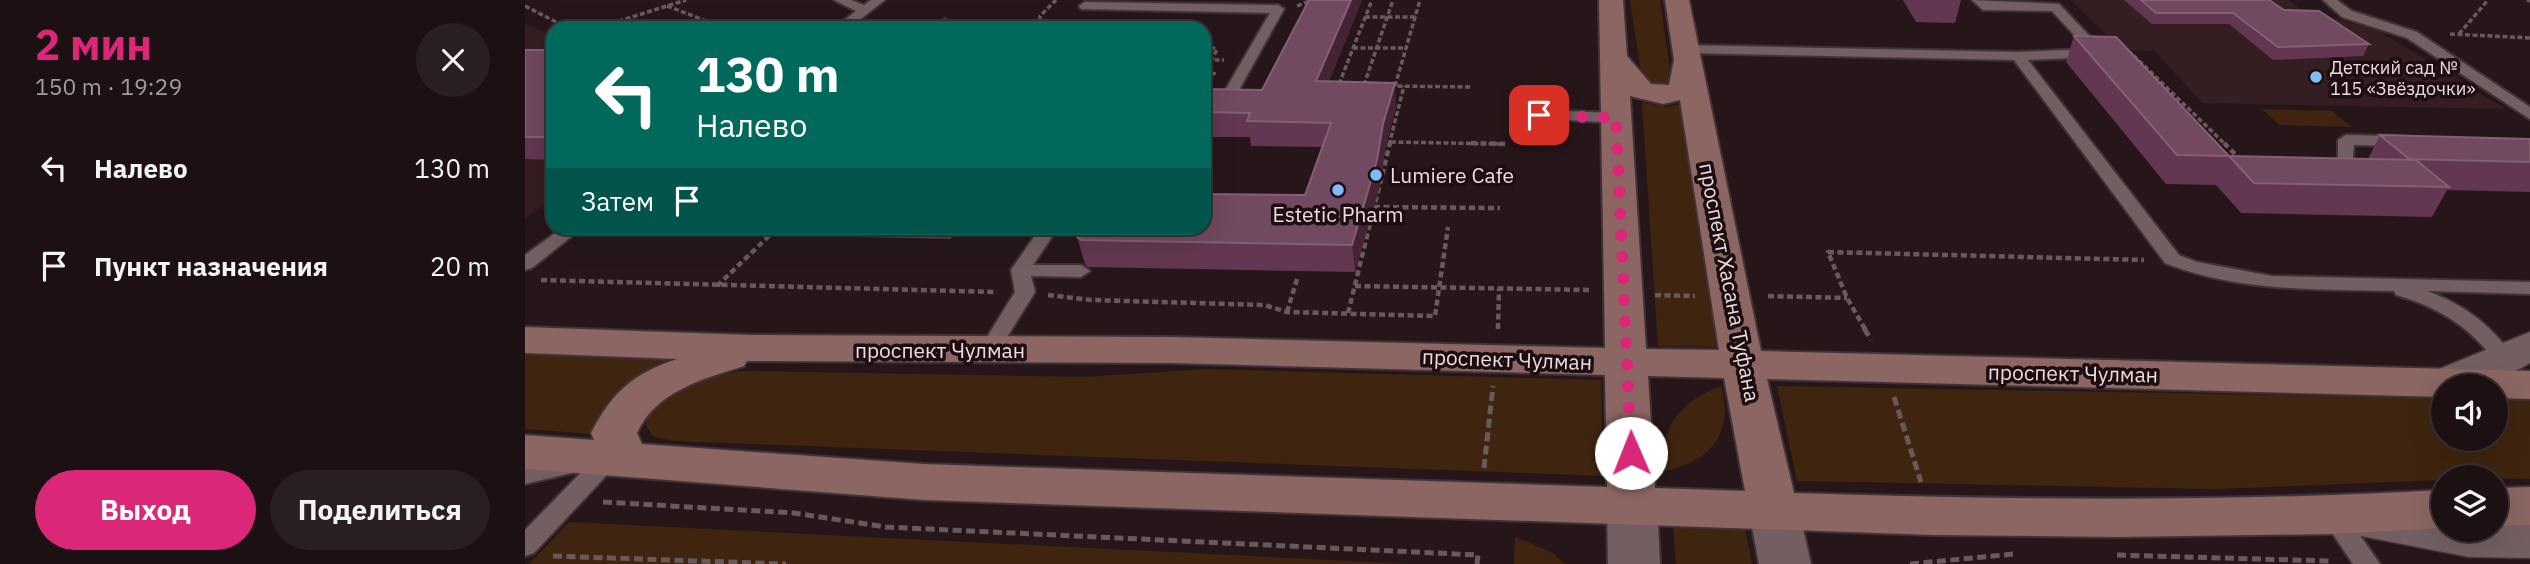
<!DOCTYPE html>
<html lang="ru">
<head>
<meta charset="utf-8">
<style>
	:root { --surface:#1c1013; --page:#291e21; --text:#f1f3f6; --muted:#a09da0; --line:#3a3033; --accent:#db2777 }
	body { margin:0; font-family:"IBM Plex Sans",sans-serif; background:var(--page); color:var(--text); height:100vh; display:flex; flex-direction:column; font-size:26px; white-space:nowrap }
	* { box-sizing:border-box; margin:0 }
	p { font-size:23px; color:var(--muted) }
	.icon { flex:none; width:38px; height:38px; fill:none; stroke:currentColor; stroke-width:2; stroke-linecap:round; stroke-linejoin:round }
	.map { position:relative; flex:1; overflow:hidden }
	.drawer { display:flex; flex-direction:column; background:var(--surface); width:525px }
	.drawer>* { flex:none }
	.top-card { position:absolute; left:21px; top:21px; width:665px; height:214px; border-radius:21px; box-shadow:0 7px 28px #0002,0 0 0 2px var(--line); background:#00695c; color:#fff; overflow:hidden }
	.controls { position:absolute; left:1906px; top:374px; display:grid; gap:14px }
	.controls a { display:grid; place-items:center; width:77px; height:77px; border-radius:50%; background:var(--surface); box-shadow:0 7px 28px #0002,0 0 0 2px var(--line); font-size:35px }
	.pin { position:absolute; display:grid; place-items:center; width:60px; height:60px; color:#fff; margin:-30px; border-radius:14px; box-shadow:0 4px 10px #0006 }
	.me { position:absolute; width:77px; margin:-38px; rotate:359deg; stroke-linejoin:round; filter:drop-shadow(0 0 5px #0008) }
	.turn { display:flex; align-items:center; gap:24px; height:147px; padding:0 35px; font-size:32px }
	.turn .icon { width:91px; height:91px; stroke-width:2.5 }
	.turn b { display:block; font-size:49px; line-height:60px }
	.then { display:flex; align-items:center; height:66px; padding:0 35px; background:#0003; gap:14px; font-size:26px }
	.round { display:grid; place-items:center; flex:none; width:74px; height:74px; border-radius:37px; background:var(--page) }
	.overview { display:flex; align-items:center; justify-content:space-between; height:119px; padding:0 35px }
	h1 { font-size:42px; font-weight:800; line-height:52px; color:var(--accent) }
	.primary-button { display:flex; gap:14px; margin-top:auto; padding:14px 35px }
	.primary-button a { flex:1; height:80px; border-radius:42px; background:var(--accent); color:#fff; font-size:28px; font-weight:800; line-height:80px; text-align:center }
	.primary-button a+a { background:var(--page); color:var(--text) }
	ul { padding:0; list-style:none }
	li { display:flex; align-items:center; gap:21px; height:98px; padding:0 35px }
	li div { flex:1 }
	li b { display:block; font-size:26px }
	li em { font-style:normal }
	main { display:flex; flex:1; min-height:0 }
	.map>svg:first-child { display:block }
</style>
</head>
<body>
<main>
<section class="drawer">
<div class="overview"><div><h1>2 мин</h1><p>150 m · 19:29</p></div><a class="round"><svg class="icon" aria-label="close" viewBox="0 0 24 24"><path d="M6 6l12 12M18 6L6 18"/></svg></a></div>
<ul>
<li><svg class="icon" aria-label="left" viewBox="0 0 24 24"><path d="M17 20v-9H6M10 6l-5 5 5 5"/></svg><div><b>Налево</b></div><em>130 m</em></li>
<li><svg class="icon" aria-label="arrive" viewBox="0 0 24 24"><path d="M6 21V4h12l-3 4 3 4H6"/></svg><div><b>Пункт назначения</b></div><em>20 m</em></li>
</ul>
<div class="primary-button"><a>Выход</a><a>Поделиться</a></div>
</section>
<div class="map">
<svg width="2005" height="564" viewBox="0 0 2005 564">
	<rect width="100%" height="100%" fill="#261619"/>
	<g fill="#351e22">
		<polygon points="1546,0 1763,0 1776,9 1854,31 1981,109 1677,103 1630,51 1597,50"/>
		<polygon points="0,24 28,35 28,199 0,218"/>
	</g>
	<g fill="#3f250f">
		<path d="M1105 0H1135L1147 83C1136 89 1126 86 1117 79Z"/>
		<polygon points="1117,102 1141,107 1163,103 1191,347 1133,346"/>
		<polygon points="1737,109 1807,111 1827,127 1754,125"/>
		<polygon points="0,353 157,359 85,403 68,434 0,429"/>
		<path d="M682 369 1076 380 1078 476 149 441 127 436 121 425C130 386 181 376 216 371L558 377Z"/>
		<path d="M1196 386C1209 434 1186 461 1140 471 1131 428 1158 400 1196 386Z"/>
		<polygon points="1252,386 1918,398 1918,439 1970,439 1971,399 2005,399 2005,479 1918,478 1918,480 1691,489 1272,481"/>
		<polygon points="1148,521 1219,522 1227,564 1151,564"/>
		<polygon points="44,522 886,564 4,564"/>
		<polygon points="990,537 1028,553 1040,564 989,564"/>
	</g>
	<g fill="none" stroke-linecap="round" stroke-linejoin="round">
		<defs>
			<g id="service">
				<polygon points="309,0 326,0 339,5 346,0 360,0 324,28 309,28 331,11"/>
				<path d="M1447 0 1534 4 1578 50V56L1573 57 1503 60 1654 255 1672 262 1747 276 2005 282V294L1902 291C1938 304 1965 324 1987 355L1991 360 1987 365H1973C1947 328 1914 307 1871 295L1869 291C1792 289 1712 292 1640 263L1489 60 1161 53 1154 49 1161 45 1493 52 1562 49 1527 11 1458 10Z"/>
				<polygon points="1798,0 1812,0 1827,11 1892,32 2005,107 2005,119 1882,38 1817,17"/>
				<polygon points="560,2 753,5 759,9 709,99 679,100 679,92 699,92 745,13 556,9 554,6"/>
				<polygon points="420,19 427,23 422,28 407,28"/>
				<polygon points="1014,110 1091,113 1099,118 1091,123 1009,118 1006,115"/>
				<polygon points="1821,135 1878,136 1886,141 1878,146 1829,145 1827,170 1796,170 1794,167 1796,164 1813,162 1813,140"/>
				<polygon points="37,228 57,228 7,268 0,270 0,255"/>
				<polygon points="515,228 533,228 508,265 556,265 565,271 556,277 506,276 510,292 471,355 464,357 457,355 454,350 490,292 486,270"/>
				<polygon points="85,449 93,451 97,457 93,463 9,553 0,556 0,530 77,451"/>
				<polygon points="43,457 51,460 55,466 51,472 0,484 0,466"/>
				<polygon points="1807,506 1816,508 1855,564 1828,564 1795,515 1798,508"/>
			</g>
			<g id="minor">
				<path d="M2005 332V363C1978 379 1950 387 1918 387V393L1909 391 1903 381 1909 371Z"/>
				<polygon points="1843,503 1918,515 1918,530 1970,530 1970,520 2005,520 2005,558 1944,557 1826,534 1819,521 1826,508"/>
			</g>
			<g id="tertiary">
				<polygon points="1107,487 1124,492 1132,505 1135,564 1083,564 1082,505 1090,492"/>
				<polygon points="1249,492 1266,498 1274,511 1286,564 1234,564 1224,511 1232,498"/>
			</g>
			<g id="secondary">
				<path d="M1074 0H1098L1102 56 1126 84 1144 85 1149 60 1140 0H1164L1236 351 2005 371V399L1970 398V387H1918V397L1242 379 1269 493C1486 500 1702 502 1918 490V528L1807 534 1594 537 1408 535 399 500 0 469V435L69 440 66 433C88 391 108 374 152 359L0 353V327L226 335 646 337 1080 348ZM1105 96 1138 104 1155 100 1194 350 1121 349ZM222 361 646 363 1080 375 1082 487 399 464 117 444 112 433C131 391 178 379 219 366ZM1123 376 1199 378 1220 491 1130 488Z"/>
				<polygon points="2005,487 2005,525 1970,526 1970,488"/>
			</g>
		</defs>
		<use href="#service" stroke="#3f3335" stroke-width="4"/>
		<use href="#minor" stroke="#3f3335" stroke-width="3"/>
		<use href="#tertiary" stroke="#3f3335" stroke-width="4"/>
		<use href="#secondary" stroke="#3f3335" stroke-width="4"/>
		<g stroke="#685a5c" stroke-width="3.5" stroke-dasharray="5 2.5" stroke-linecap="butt">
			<polyline points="2002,0 2005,1"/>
			<polyline points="0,6 43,28"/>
			<polyline points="142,6 200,28"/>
			<polyline points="772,6 787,0"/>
			<polyline points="840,17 890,17"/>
			<polyline points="72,28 161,0"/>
			<polyline points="515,28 515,16 531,0"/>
			<polyline points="1925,34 2005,38"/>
			<polyline points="1934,34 1963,0"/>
			<polyline points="679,43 692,50 686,60 699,60"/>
			<polyline points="828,48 881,48"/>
			<polyline points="1602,53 1606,53 1701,145"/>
			<polyline points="679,70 693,75"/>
			<polyline points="814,84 847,0"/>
			<polyline points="839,85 868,0"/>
			<polyline points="865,86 945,87"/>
			<polyline points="870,86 895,0"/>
			<polyline points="866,142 980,144"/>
			<polyline points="864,145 879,86"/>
		</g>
		<g stroke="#685a5c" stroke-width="4.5" stroke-dasharray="6 3.5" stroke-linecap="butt">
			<polyline points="946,143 980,144"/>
			<polyline points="1699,143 1715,159"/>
			<polyline points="849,207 975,208"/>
			<polyline points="16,280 472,292"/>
			<polyline points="192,286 245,235"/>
			<polyline points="830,286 1066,290"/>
			<polyline points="523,295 566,300 739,305 762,312 910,316 923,227"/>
			<polyline points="1130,295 1170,296"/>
			<polyline points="1243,296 1322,298"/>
			<polyline points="762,312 773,276"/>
			<polyline points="823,313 865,143"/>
			<polyline points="973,329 974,289"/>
			<polyline points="1340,329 1322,298 1303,252 1619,260"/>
		</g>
		<g stroke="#685a5c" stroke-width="5" stroke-dasharray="9 4.5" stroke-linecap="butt">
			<polyline points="1339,328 1346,340"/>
			<polyline points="1369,397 1396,482"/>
			<polyline points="959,468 968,386"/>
			<polyline points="78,502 269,513 361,527 953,555 952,564"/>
			<polyline points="1592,555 1807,561"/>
			<polyline points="28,556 261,564"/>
			<polyline points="1385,564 1489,554"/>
		</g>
		<use href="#service" fill="#735f62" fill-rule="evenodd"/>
		<use href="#minor" fill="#735f62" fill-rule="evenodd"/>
		<use href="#tertiary" fill="#735f62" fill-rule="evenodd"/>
		<use href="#secondary" fill="#8b6662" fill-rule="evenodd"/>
	</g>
	<g fill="#633751">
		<polygon points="837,0 804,81 871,106 860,149 855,186 830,272 563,267 560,264 552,237 780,195 797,147 726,146 725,137 679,137 679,89 737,90"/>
		<polygon points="1378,0 1436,0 1430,23 1391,22"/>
		<polygon points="1599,0 1744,0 1759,10 1844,44 1838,56 1748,60 1704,24 1627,24"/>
		<polygon points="1549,36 1704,156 1843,159 1855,135 2005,139 2005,192 1922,190 1907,217 1716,213 1691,185 1641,184 1541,62"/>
		<polygon points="0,50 28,50 28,160 0,159"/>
		<polygon points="89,228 436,228 426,239 91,232"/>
	</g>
	<g fill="#452334">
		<polygon points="826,0 837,0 794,105 791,81"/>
		<polygon points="870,83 871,106 860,149 855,186 830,272 827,245 858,124"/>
		<polygon points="28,134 28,147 23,137"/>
		<polygon points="422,228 436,228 426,239"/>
	</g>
	<g fill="#714960" stroke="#846073" stroke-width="2">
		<polygon points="784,0 826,0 791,81 870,83 858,124 852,160 827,245 556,240 552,237 558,228 679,228 679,194 780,195 806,123 722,121 725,113 679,112 679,89 737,90"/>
		<polygon points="1616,0 1744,0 1759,10 1794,11 1844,44 1753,47 1708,13 1631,13"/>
		<polygon points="1549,36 1591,37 1704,156 1652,155"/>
		<polygon points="0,50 28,50 28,134 23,137 0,137"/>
		<polygon points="1855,135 2005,139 2005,162 1884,159"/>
		<polygon points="1704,156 1891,160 1924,187 1729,183"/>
	</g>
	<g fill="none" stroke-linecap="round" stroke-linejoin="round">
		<polyline stroke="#db2777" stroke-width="12" stroke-dasharray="0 21.6" points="1014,115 1091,118 1106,453"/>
	</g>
	<g fill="#7fbdfa" stroke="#1d0d10" stroke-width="2.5">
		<circle cx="1791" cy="77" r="7"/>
		<circle cx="851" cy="175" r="7"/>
		<circle cx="813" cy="190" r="7"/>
	</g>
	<g text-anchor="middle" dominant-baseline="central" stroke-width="7" stroke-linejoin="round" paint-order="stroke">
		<g font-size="18" fill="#e8dcdd" stroke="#1d0d10" text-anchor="start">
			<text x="1805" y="67">Детский сад №<tspan x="1805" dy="21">115 «Звёздочки»</tspan></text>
		</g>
		<g font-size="21" fill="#e8dcdd" stroke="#1d0d10" text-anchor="start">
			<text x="865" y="175">Lumiere Cafe</text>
			<text x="813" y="214" text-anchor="middle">Estetic Pharm</text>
		</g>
		<g font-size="21" fill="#e8dcdd" stroke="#1d0d10">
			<text transform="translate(1205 282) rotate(79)">проспект Хасана Туфана</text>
			<text x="415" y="350">проспект Чулман</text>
			<text transform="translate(982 359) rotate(2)">проспект Чулман</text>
			<text transform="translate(1548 373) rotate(1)">проспект Чулман</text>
		</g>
	</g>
</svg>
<div class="controls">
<a><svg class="icon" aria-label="sound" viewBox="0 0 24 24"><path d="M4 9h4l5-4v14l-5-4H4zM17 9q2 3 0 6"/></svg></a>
<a><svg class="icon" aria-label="layers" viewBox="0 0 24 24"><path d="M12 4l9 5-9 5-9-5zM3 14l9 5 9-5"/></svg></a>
</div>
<div class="pin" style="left:1014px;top:115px;background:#d93025"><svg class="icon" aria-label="arrive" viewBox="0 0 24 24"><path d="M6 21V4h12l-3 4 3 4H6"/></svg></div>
<svg class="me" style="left:1106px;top:453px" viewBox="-20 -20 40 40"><circle r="19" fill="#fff"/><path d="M0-13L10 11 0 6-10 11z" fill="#db2777"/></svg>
<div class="top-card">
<div class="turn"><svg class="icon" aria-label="left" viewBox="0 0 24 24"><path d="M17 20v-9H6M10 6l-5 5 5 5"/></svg><div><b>130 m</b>Налево</div></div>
<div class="then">Затем<svg class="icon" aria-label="arrive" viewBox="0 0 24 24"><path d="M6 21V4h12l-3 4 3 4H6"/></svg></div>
</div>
</div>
</main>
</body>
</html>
